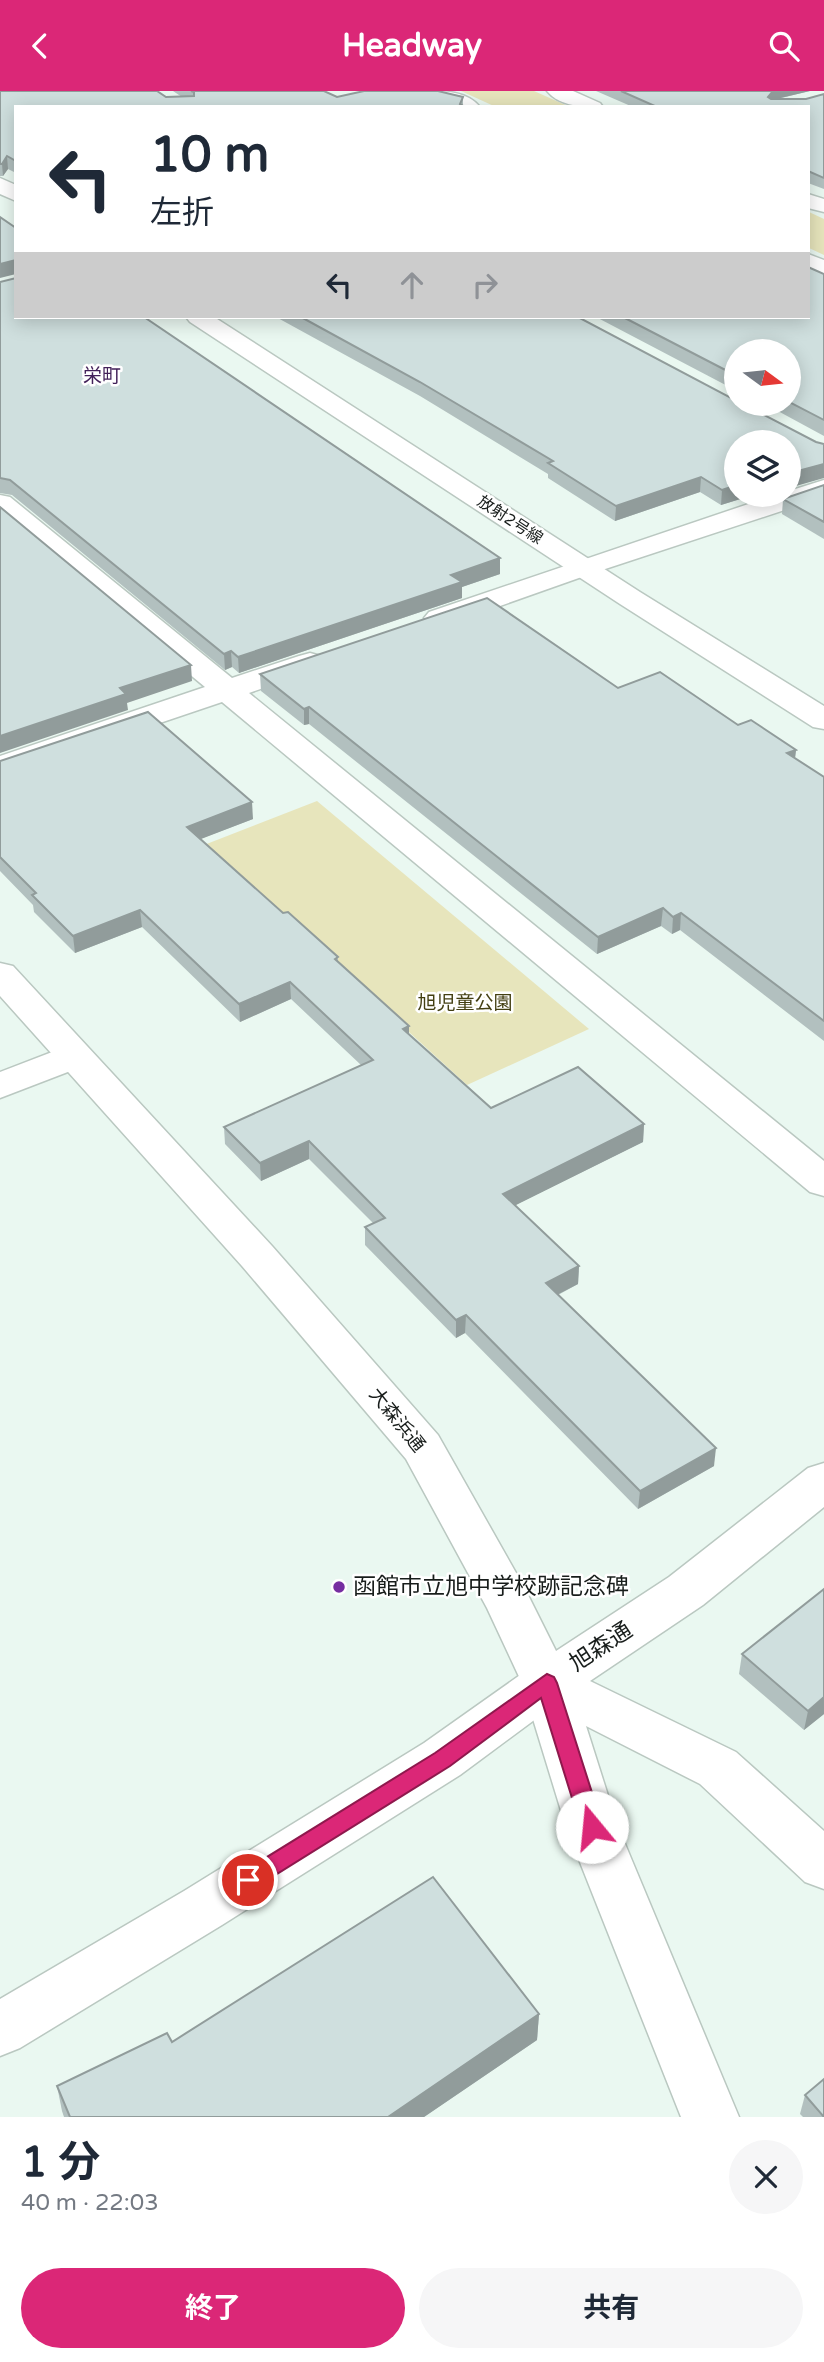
<!DOCTYPE html>
<html lang="ja">
<head>
<meta charset="utf-8">
<style>
	:root { --surface:#fff; --page:#f6f6f7; --text:#1f2937; --muted:#747a83; --accent:#db2777 }
	body { margin:0; font-family:"Varela Round","Noto Sans JP",sans-serif; background:var(--page); color:var(--text); height:100vh; display:flex; flex-direction:column; font-size:26px; white-space:nowrap }
	* { box-sizing:border-box; margin:0 }
	p { font-size:23px; color:var(--muted) }
	.icon { flex:none; width:38px; height:38px; fill:none; stroke:currentColor; stroke-width:2; stroke-linecap:round; stroke-linejoin:round }
	.map { position:relative; height:2026px; overflow:hidden }
	.drawer { display:flex; flex-direction:column; background:var(--surface); flex:1 }
	.drawer>* { flex:none }
	.hud { position:absolute; left:14px; top:14px; width:796px; height:214px; border-radius:0px; box-shadow:0 4px 18px #0003; background:#fff; color:var(--text); overflow:hidden }
	.needle { width:46px; rotate:105deg }
	.fabs { position:absolute; left:724px; top:248px; display:grid; gap:14px }
	.fabs a { display:grid; place-items:center; width:77px; height:77px; border-radius:50%; background:var(--surface); box-shadow:0 4px 18px #0003; font-size:35px }
	.pin { position:absolute; display:grid; place-items:center; width:60px; height:60px; color:#fff; margin:-30px; border:4px solid #fff; border-radius:50%; box-shadow:0 2px 7px #0007 }
	.me { position:absolute; width:77px; margin:-38px; rotate:343deg; stroke-linejoin:round; filter:drop-shadow(0 0 5px #0008) }
	.turn { display:flex; align-items:center; gap:24px; height:147px; padding:0 21px; font-size:32px }
	.turn .icon { width:91px; height:91px; stroke-width:2.5 }
	.turn b { display:block; font-size:49px; line-height:60px }
	.lanes { display:flex; align-items:center; height:66px; padding:0 21px; background:#0003; justify-content:center; gap:35px; direction:ltr }
	.lanes .off { opacity:.35 }
	.round { display:grid; place-items:center; flex:none; width:74px; height:74px; border-radius:37px; background:var(--page) }
	.summary { display:flex; align-items:center; justify-content:space-between; height:119px; padding:0 21px }
	h1 { font-size:42px; font-weight:700; line-height:52px }
	.action { display:flex; gap:14px; margin-top:auto; padding:14px 21px }
	.action a { flex:1; height:80px; border-radius:42px; background:var(--accent); color:#fff; font-size:28px; font-weight:700; line-height:80px; text-align:center }
	.action a+a { background:var(--page); color:var(--text) }
	header { display:flex; justify-content:space-between; align-items:center; height:91px; padding:0 21px; background:var(--accent); color:#fff; font-size:32px; font-weight:700 }
	.map>svg:first-child { display:block }
</style>
</head>
<body>
<header><svg class="icon" aria-label="back" viewBox="0 0 24 24"><path d="M15 5l-7 7 7 7"/></svg>Headway<svg class="icon" aria-label="search" viewBox="0 0 24 24"><circle cx="10" cy="10" r="6"/><path d="M15 15l6 6"/></svg></header>
<div class="map">
<svg width="824" height="2026" viewBox="0 0 824 2026">
	<rect width="100%" height="100%" fill="#eaf8f1"/>
	<g fill="#e7e5bc">
		<polygon points="461,0 534,0 570,16 496,16"/>
		<polygon points="809,121 824,128 824,164 809,157"/>
		<polygon points="317,710 589,938 467,994 204,754"/>
	</g>
	<g fill="none" stroke-linecap="round" stroke-linejoin="round">
		<defs>
			<g id="minor">
				<path d="M425 0C444 0 467 0 480 16 461 16 438 16 425 0Z"/>
				<path d="M547 0H573L600 12 603 16C584 16 560 16 547 0Z"/>
				<polygon points="808,103 824,108 824,121 808,117"/>
				<polygon points="808,163 824,169 824,184 808,179"/>
				<polygon points="824,389 824,406 593,482 449,533 439,536 429,533 424,527 429,521 775,404 789,404 789,400"/>
				<polygon points="0,404 10,406 232,587 299,565 310,562 321,565 325,571 321,577 249,602 824,1070 824,1105 810,1101 222,611 0,686 0,665 205,596 0,426"/>
				<polygon points="73,953 86,956 92,965 86,974 0,1007 0,981"/>
				<polygon points="547,1571 564,1577 572,1592 564,1607 460,1684 222,1834 20,1957 0,1965 0,1908 184,1800 424,1652 530,1577"/>
			</g>
			<g id="tertiary">
				<polygon points="0,87 16,94 16,110 0,103"/>
				<polygon points="186,226 214,226 640,501 824,615 824,638 813,636 620,513 190,231"/>
				<polygon points="0,872 13,875 272,1155 438,1344 524,1496 556,1560 669,1486 808,1377 824,1372 824,1416 703,1514 590,1590 736,1661 824,1740 824,1798 805,1791 700,1693 586,1635 618,1736 739,2026 681,2026 566,1736 522,1592 487,1517 406,1368 242,1175 0,905"/>
			</g>
		</defs>
		<use href="#minor" stroke="#bac8c1" stroke-width="3"/>
		<use href="#tertiary" stroke="#bac8c1" stroke-width="3"/>
		<use href="#minor" fill="#fff" fill-rule="evenodd"/>
		<use href="#tertiary" fill="#fff" fill-rule="evenodd"/>
	</g>
	<g fill="#b2c0bf">
		<polygon points="0,0 166,6 182,6 173,0 324,0 337,6 463,6 463,15 16,16 16,82 8,78 3,85 0,85"/>
		<polygon points="596,0 810,0 777,8 806,8 824,3 824,98 808,92 808,16 633,16"/>
		<polygon points="824,183 824,345 765,313 789,313 789,261 737,261 737,300 596,226 808,226"/>
		<polygon points="0,191 500,467 500,483 462,496 462,507 239,582 232,576 225,579 12,404 0,402"/>
		<polygon points="276,226 578,226 789,352 737,404 766,404 755,408 750,405 721,414 700,401 615,430 548,387 548,383 420,305"/>
		<polygon points="824,394 824,448 782,423 783,408"/>
		<polygon points="260,583 618,597 738,634 796,659 795,667 824,686 824,950 680,839 672,843 661,835 597,863 309,633 304,634 261,600"/>
		<polygon points="0,670 253,728 200,748 283,822 338,866 338,871 409,943 491,1017 644,1033 643,1051 515,1114 579,1175 578,1193 558,1204 714,1375 638,1418 465,1242 456,1247 365,1154 365,1136 373,1132 309,1068 261,1090 225,1053 224,1036 361,974 291,908 240,931 142,836 75,862 34,821 33,814 0,780"/>
		<polygon points="742,1563 824,1623 804,1639 739,1583"/>
		<polygon points="539,1923 537,1949 424,2026 64,2026 62,2020 57,1995 172,1951"/>
		<polygon points="805,2004 824,2026 803,2026 800,2023"/>
	</g>
	<g fill="#919c9b">
		<polygon points="773,0 810,0 772,9 768,6"/>
		<polygon points="7,65 8,78 3,85 2,73"/>
		<polygon points="16,169 16,183 0,187 0,173"/>
		<polygon points="824,373 824,387 789,397 790,382"/>
		<polygon points="701,386 700,401 615,430 616,415"/>
		<polygon points="737,394 737,404 750,405 721,414 722,399"/>
		<polygon points="756,404 766,404 755,408"/>
		<polygon points="500,467 500,483 462,496 462,507 239,582 238,566 451,484"/>
		<polygon points="231,560 232,576 225,579 224,563"/>
		<polygon points="191,574 192,590 127,612 128,619 0,662 0,645 120,597"/>
		<polygon points="309,616 309,633 304,634 304,618"/>
		<polygon points="796,659 794,675 787,662"/>
		<polygon points="252,711 253,728 188,753 187,736"/>
		<polygon points="663,817 661,835 597,863 598,846"/>
		<polygon points="140,819 142,836 75,862 73,845"/>
		<polygon points="681,822 680,839 672,843 673,826"/>
		<polygon points="290,891 291,908 240,931 239,913"/>
		<polygon points="409,935 409,952 403,938"/>
		<polygon points="644,1033 643,1051 502,1121 503,1103"/>
		<polygon points="309,1050 309,1068 261,1090 260,1072"/>
		<polygon points="579,1175 578,1193 545,1210 546,1192"/>
		<polygon points="466,1224 465,1242 456,1247 456,1229"/>
		<polygon points="716,1357 714,1375 638,1418 640,1400"/>
		<polygon points="824,1606 824,1623 804,1639 808,1620"/>
		<polygon points="539,1923 537,1949 424,2026 388,2026"/>
	</g>
	<g fill="#cfdfde" stroke="#919c9b" stroke-width="2">
		<polygon points="0,0 157,0 166,6 194,5 194,1 191,0 324,0 337,6 364,0 438,0 463,6 460,13 465,16 16,16 16,70 7,65 2,73 0,73"/>
		<polygon points="621,0 773,0 768,6 771,8 806,8 824,3 824,87 808,80 808,16 657,16"/>
		<polygon points="0,126 16,137 16,169 0,173"/>
		<polygon points="808,176 824,183 824,329 789,311 789,261 737,261 737,285 623,226 808,226"/>
		<polygon points="16,187 16,226 144,226 500,467 451,484 462,491 238,566 231,560 224,563 10,389 0,387 0,191"/>
		<polygon points="301,226 578,226 737,310 737,313 743,313 816,351 824,353 824,373 790,382 789,384 789,352 737,352 737,394 722,399 701,386 616,415 548,372 553,370 420,291"/>
		<polygon points="824,394 824,431 783,408"/>
		<polygon points="0,416 191,574 120,597 126,603 0,645"/>
		<polygon points="487,507 618,597 660,581 738,634 751,629 796,659 787,662 824,686 824,930 681,822 673,826 663,817 598,846 309,616 304,618 260,583"/>
		<polygon points="148,621 252,711 187,736 283,822 288,821 338,866 335,868 409,935 403,938 491,1017 578,976 644,1033 503,1103 579,1175 546,1192 716,1357 640,1400 466,1224 456,1229 365,1136 385,1127 309,1050 260,1072 224,1036 373,969 290,891 239,913 140,819 73,845 32,804 36,802 0,766 0,670"/>
		<polygon points="824,1498 824,1606 808,1620 742,1563"/>
		<polygon points="433,1786 539,1923 388,2026 70,2026 57,1995 167,1942 172,1951"/>
		<polygon points="824,1988 824,2026 805,2004"/>
	</g>
	<polygon fill="#db2777" stroke="#8e194d" stroke-width="2" points="547,1583 554,1586 557,1592 603,1736 599,1743 592,1746 584,1743 581,1736 541,1607 450,1675 256,1796 248,1799 241,1796 237,1789 241,1782 435,1662"/>
	<circle fill="#762ea1" stroke="#fff" stroke-width="2.5" cx="339" cy="1496" r="7"/>
	<g text-anchor="middle" dominant-baseline="central" stroke-width="5" stroke-linejoin="round" paint-order="stroke">
		<g font-size="16" fill="#181d1b" stroke="#fff">
			<text transform="translate(510 429) rotate(33)">放射2号線</text>
		</g>
		<g font-size="19" fill="#422159" stroke="#fff">
			<text x="102" y="285">栄町</text>
		</g>
		<g font-size="19" fill="#433f12" stroke="#fff">
			<text x="465" y="912">旭児童公園</text>
		</g>
		<g font-size="19" fill="#181d1b" stroke="#fff">
			<text transform="translate(397 1329) rotate(51)">大森浜通</text>
		</g>
		<g font-size="23" fill="#181d1b" stroke="#fff" text-anchor="start">
			<text x="353" y="1496">函館市立旭中学校跡記念碑</text>
		</g>
		<g font-size="23" fill="#181d1b" stroke="#fff">
			<text transform="translate(601 1556) rotate(-33)">旭森通</text>
		</g>
	</g>
</svg>
<div class="fabs">
<a><svg class="needle" viewBox="-14 -14 28 28"><path d="M0-13l5 13h-10z" fill="#e53935"/><path d="M0 13l5-13h-10z" fill="#747a83"/></svg></a>
<a><svg class="icon" aria-label="layers" viewBox="0 0 24 24"><path d="M12 4l9 5-9 5-9-5zM3 14l9 5 9-5"/></svg></a>
</div>
<div class="pin" style="left:248px;top:1789px;background:#d93025"><svg class="icon" aria-label="arrive" viewBox="0 0 24 24"><path d="M6 21V4h12l-3 4 3 4H6"/></svg></div>
<svg class="me" style="left:592px;top:1736px" viewBox="-20 -20 40 40"><circle r="19" fill="#fff"/><path d="M0-13L10 11 0 6-10 11z" fill="#db2777"/></svg>
<div class="hud">
<div class="turn"><svg class="icon" aria-label="left" viewBox="0 0 24 24"><path d="M17 20v-9H6M10 6l-5 5 5 5"/></svg><div><b>10 m</b>左折</div></div>
<div class="lanes"><svg class="icon" aria-label="left" viewBox="0 0 24 24"><path d="M17 20v-9H6M10 6l-5 5 5 5"/></svg><svg class="icon off" aria-label="ahead" viewBox="0 0 24 24"><path d="M12 20V5M6 11l6-6 6 6"/></svg><svg class="icon off" aria-label="right" viewBox="0 0 24 24"><path d="M7 20v-9h11M14 6l5 5-5 5"/></svg></div>
</div>
</div>
<section class="drawer">
<div class="summary"><div><h1>1 分</h1><p>40 m · 22:03</p></div><a class="round"><svg class="icon" aria-label="close" viewBox="0 0 24 24"><path d="M6 6l12 12M18 6L6 18"/></svg></a></div>
<div class="action"><a>終了</a><a>共有</a></div>
</section>
</body>
</html>
